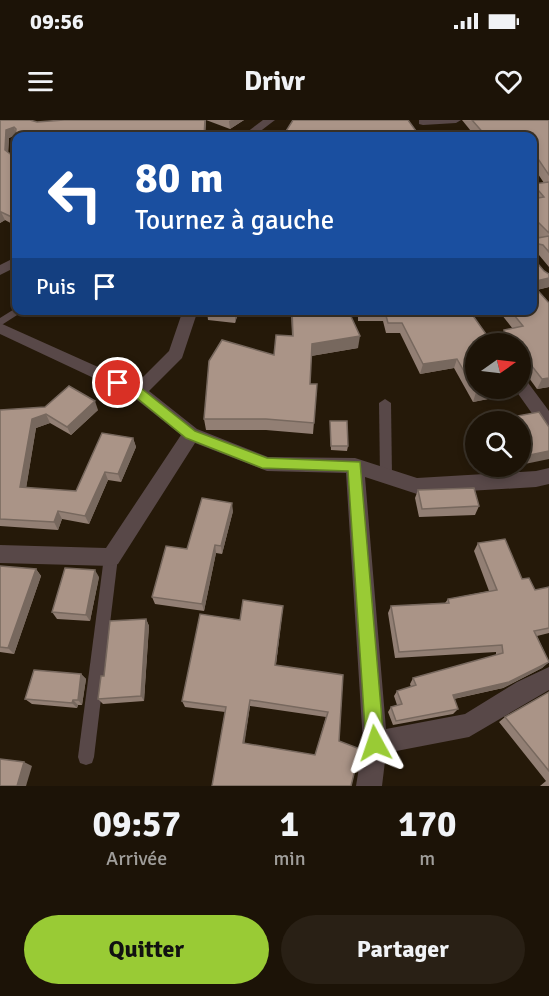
<!DOCTYPE html>
<html lang="fr">
<head>
<meta charset="utf-8">
<style>
	:root { --surface:#1c1307; --page:#292015; --text:#f1f3f6; --muted:#a09e9b; --line:#3a3228; --accent:#99cb35 }
	body { margin:0; font-family:Signika,sans-serif; background:var(--page); color:var(--text); height:100vh; display:flex; flex-direction:column; font-size:22px; white-space:nowrap }
	* { box-sizing:border-box; margin:0 }
	p { font-size:20px; color:var(--muted) }
	.icon { flex:none; width:33px; height:33px; fill:none; stroke:currentColor; stroke-width:2; stroke-linecap:round; stroke-linejoin:round }
	.map { position:relative; height:666px; overflow:hidden }
	.sheet { display:flex; flex-direction:column; background:var(--surface); flex:1 }
	.sheet>* { flex:none }
	.hud { position:absolute; left:12px; top:12px; width:525px; height:183px; border-radius:12px; box-shadow:0 3px 9px #0003,0 0 0 2px var(--line); background:#1a4fa0; color:#fff; overflow:hidden }
	.needle { width:39px; rotate:76deg }
	.controls { position:absolute; left:465px; top:213px; display:grid; gap:12px }
	.controls a { display:grid; place-items:center; width:66px; height:66px; border-radius:50%; background:var(--surface); box-shadow:0 3px 9px #0003,0 0 0 2px var(--line); font-size:30px }
	.pin { position:absolute; display:grid; place-items:center; width:51px; height:51px; color:#fff; margin:-26px; border:3px solid #fff; border-radius:50%; box-shadow:0 2px 6px #0007 }
	.me { position:absolute; width:66px; margin:-33px; rotate:355deg; stroke-linejoin:round; filter:drop-shadow(0 0 4px #0008) }
	.turn { display:flex; align-items:center; gap:21px; height:126px; padding:0 24px; font-size:27px }
	.turn .icon { width:78px; height:78px; stroke-width:2.5 }
	.turn b { display:block; font-size:42px; line-height:51px }
	.then { display:flex; align-items:center; height:57px; padding:0 24px; background:#0003; gap:12px; font-size:22px }
	.eta { display:flex; justify-content:space-evenly; align-items:center; height:102px; text-align:center }
	.eta b { font-size:36px; font-weight:700; line-height:42px }
	.button { display:flex; gap:12px; margin-top:auto; padding:12px 24px }
	.button a { flex:1; height:69px; border-radius:36px; background:var(--accent); color:#111; font-size:24px; font-weight:700; line-height:69px; text-align:center }
	.button a+a { background:var(--page); color:var(--text) }
	.status { display:flex; justify-content:space-between; align-items:center; height:42px; padding:0 30px; background:var(--surface); direction:ltr }
	.status svg { height:16px; fill:currentColor }
	header { display:flex; justify-content:space-between; align-items:center; height:78px; padding:0 24px; background:var(--surface); font-size:27px; font-weight:700 }
	.map>svg:first-child { display:block }
</style>
</head>
<body>
<div class="status"><b>09:56</b><svg viewBox="0 0 49 12"><path d="M0 12V9h3v3zM5 12V6h3v6zM10 12V3h3v9zM15 12V0h3v12zM26 1h20v11H26zM47 4h2v5h-2z"/></svg></div>
<header><svg class="icon" aria-label="menu" viewBox="0 0 24 24"><path d="M4 6h16M4 12h16M4 18h16"/></svg>Drivr<svg class="icon" aria-label="heart" viewBox="0 0 24 24"><path d="M12 20l-8-8c-3-5 5-10 8-4 3-6 11-1 8 4z"/></svg></header>
<div class="map">
<svg width="549" height="666" viewBox="0 0 549 666">
	<rect width="100%" height="100%" fill="#251909"/>
	<g fill="none" stroke-linecap="round" stroke-linejoin="round">
		<g fill="#584848" fill-rule="evenodd">
			<polygon points="16,188 16,190 25,190 0,206 0,198"/>
			<polygon points="385,279 391,283 392,356 390,360 386,361 382,360 380,356 379,283"/>
			<polygon points="111,431 116,433 118,437 94,637 92,643 86,645 80,643 78,637 104,437 106,433"/>
		</g>
		<g fill="#584848" fill-rule="evenodd">
			<polygon points="263,0 275,0 254,16 242,16"/>
			<polygon points="419,0 461,0 456,3 423,5 419,4"/>
			<polygon points="16,137 16,147 0,155 0,145"/>
			<polygon points="183,190 198,190 182,238 149,271 197,309 268,337 355,338 417,358 536,351 549,348 549,364 536,367 417,374 365,357 386,609 465,594 517,562 549,547 549,570 469,617 386,633 382,666 356,666 363,623 346,353 267,351 195,323 118,444 111,446 0,443 0,425 106,428 181,315 132,276 0,214 0,203 136,264 169,231"/>
			<polygon points="520,258 526,260 549,291 549,311 543,309 514,268 520,268"/>
		</g>
	</g>
	<g fill="#927f74" fill-rule="evenodd">
		<path d="M0 0 37 2 64 0H244L230 9 206 0 205 16H16V106L5 100 0 103ZM15 15 13 36 8 32 9 18Z"/>
		<polygon points="462,0 549,0 549,147 539,135 536,134 538,144 544,151 549,154 549,167 537,170 549,183 549,267 537,269 524,251 476,224 493,278 473,282 454,248 420,254 400,213 386,213 383,201 358,201 358,190 469,190 488,217 502,217 504,210 513,209 498,190 532,190 532,119 540,118 532,109 532,79 533,79 532,64 544,63 532,45 532,16 475,16"/>
		<polygon points="207,190 239,190 235,203 208,200"/>
		<polygon points="291,190 348,190 358,228 311,236 310,264 317,264 313,314 266,310 206,310 204,299 274,235 292,216"/>
		<polygon points="0,290 98,290 71,315 50,303 36,308 26,368 76,371 133,318 136,327 121,362 108,360 89,404 62,399 58,410 0,406"/>
		<polygon points="330,301 348,326 347,331 331,330"/>
		<polygon points="475,319 476,319 476,333 471,327"/>
		<polygon points="418,370 479,386 475,395 419,397 415,378"/>
		<polygon points="233,391 222,434 216,433 204,491 155,484 152,477 187,429"/>
		<polygon points="478,423 535,470 549,467 549,513 537,516 549,542 542,548 503,568 454,579 458,589 453,594 393,605 388,592 391,587 397,585 394,576 397,571 411,567 410,564 413,558 496,535 496,532 395,538 388,493 391,486 445,483 448,479 489,471 474,431"/>
		<polygon points="0,446 36,449 41,456 14,534 0,532"/>
		<polygon points="99,457 90,501 57,499 52,492"/>
		<path d="M283 486 276 545 343 555 339 621 360 629 212 666 225 592 185 587 182 581 240 500ZM250 586 326 597 315 635 244 623Z"/>
		<polygon points="146,499 149,506 144,581 103,584 98,579 104,556"/>
		<polygon points="81,554 86,559 82,585 78,585 77,588 32,584 25,579"/>
		<polygon points="549,572 549,666 540,666 546,661 499,602 505,597"/>
	</g>
	<g fill="#77685e">
		<polygon points="205,0 206,0 205,16 204,16"/>
		<polygon points="231,0 244,0 230,9 229,1"/>
		<polygon points="14,7 16,15 9,18 8,38 5,30 6,10"/>
		<polygon points="1,92 5,100 0,103 0,93"/>
		<polygon points="549,158 549,167 532,171 532,162"/>
		<polygon points="236,190 239,190 235,203 235,195"/>
		<polygon points="360,216 358,228 311,236 312,224"/>
		<polygon points="457,239 454,248 420,254 423,244"/>
		<polygon points="528,241 524,251 520,251 520,243"/>
		<polygon points="549,258 549,267 537,269 542,259"/>
		<polygon points="497,268 493,278 473,282 476,272"/>
		<polygon points="95,281 98,290 71,315 67,307"/>
		<polygon points="46,294 50,303 36,308 25,375 20,367 32,299"/>
		<polygon points="133,318 136,327 121,362 118,354"/>
		<polygon points="549,331 549,339 520,345 520,337"/>
		<polygon points="500,346 512,346 498,350"/>
		<polygon points="105,352 108,360 89,404 85,396"/>
		<polygon points="232,383 233,391 222,434 221,426"/>
		<polygon points="58,391 62,399 58,410 54,402"/>
		<polygon points="215,425 216,433 204,491 202,484"/>
		<polygon points="36,449 41,456 14,534 8,528"/>
		<polygon points="95,450 99,457 90,501 86,495"/>
		<polygon points="283,486 282,494 275,552 275,545"/>
		<polygon points="146,499 149,506 144,581 141,576"/>
		<polygon points="549,542 542,548 503,568 448,580 453,575"/>
		<polygon points="81,554 86,559 82,585 78,580"/>
		<polygon points="73,580 78,585 77,588 72,583"/>
		<polygon points="250,580 250,586 244,627 243,623"/>
		<polygon points="24,642 32,646 26,666 17,666"/>
	</g>
	<g fill="#aa9487" stroke="#77685e" stroke-width="1.5" fill-rule="evenodd">
		<path d="M0 0H30L37 2 64 0H205L204 16H16V99L1 92 0 93ZM14 7 16 9 13 36 5 30 6 10Z"/>
		<polygon points="293,0 408,0 419,15 407,16 283,16"/>
		<polygon points="472,0 549,0 549,55 532,30 532,16 486,16"/>
		<polygon points="549,62 549,113 532,96 532,79 544,77 533,64"/>
		<polygon points="549,116 549,132 543,125 534,123 538,144 544,151 549,154 549,158 532,162 532,119"/>
		<polygon points="532,164 549,183 549,258 542,259 528,241 520,243 520,224 476,224 476,268 496,268 476,272 457,239 423,244 402,203 388,203 385,192 360,191 469,190 488,217 504,217 506,215 504,210 523,206 510,190 532,190"/>
		<polygon points="207,190 236,190 235,195 207,191"/>
		<polygon points="292,190 348,190 360,216 312,224 310,264 317,264 314,303 266,299 204,299 209,241 222,220 274,235 276,215 293,216"/>
		<polygon points="69,266 95,281 67,307 46,294 32,299 20,367 76,371 102,313 133,318 118,354 105,352 85,396 58,391 54,402 0,399 0,290 45,287"/>
		<polygon points="539,292 549,307 549,331 520,337 520,302 515,302 512,297"/>
		<polygon points="330,301 347,301 348,326 331,326"/>
		<polygon points="474,368 479,386 422,389 418,370"/>
		<polygon points="202,378 232,383 221,426 215,425 202,484 152,477 166,426 187,429"/>
		<polygon points="505,419 522,459 529,458 535,470 549,467 549,508 534,511 549,542 509,562 453,575 458,589 396,601 391,587 402,584 397,571 416,565 413,558 503,533 502,525 399,532 391,486 449,483 448,479 497,470 478,423"/>
		<polygon points="0,446 36,449 8,528 0,527"/>
		<polygon points="65,448 95,450 86,495 52,492"/>
		<path d="M243 480 283 486 275 545 343 555 339 621 360 629 351 666H212L226 587 182 581 200 494 240 500ZM250 580 328 592 315 635 243 623Z"/>
		<polygon points="146,499 141,576 98,579 101,556 104,556 110,501"/>
		<polygon points="34,550 81,554 78,580 73,580 72,583 25,579"/>
		<polygon points="549,572 549,651 505,597"/>
		<polygon points="0,639 24,642 17,666 0,666"/>
	</g>
	<polygon fill="#99cb35" stroke="#638422" stroke-width="1.5" points="118,258 142,269 195,311 267,338 360,342 384,623 381,630 375,633 369,630 366,623 348,351 262,348 186,318 133,275 114,266 112,263 114,260"/>
</svg>
<div class="controls">
<a><svg class="needle" viewBox="-14 -14 28 28"><path d="M0-13l5 13h-10z" fill="#e53935"/><path d="M0 13l5-13h-10z" fill="#a09e9b"/></svg></a>
<a><svg class="icon" aria-label="search" viewBox="0 0 24 24"><circle cx="10" cy="10" r="6"/><path d="M15 15l6 6"/></svg></a>
</div>
<div class="pin" style="left:118px;top:263px;background:#d93025"><svg class="icon" aria-label="arrive" viewBox="0 0 24 24"><path d="M6 21V4h12l-3 4 3 4H6"/></svg></div>
<svg class="me" style="left:375px;top:623px" viewBox="-20 -20 40 40"><path d="M0-17L14 15 0 8-14 15z" fill="#99cb35" stroke="#fff" stroke-width="4"/></svg>
<div class="hud">
<div class="turn"><svg class="icon" aria-label="left" viewBox="0 0 24 24"><path d="M17 20v-9H6M10 6l-5 5 5 5"/></svg><div><b>80 m</b>Tournez à gauche</div></div>
<div class="then">Puis<svg class="icon" aria-label="arrive" viewBox="0 0 24 24"><path d="M6 21V4h12l-3 4 3 4H6"/></svg></div>
</div>
</div>
<section class="sheet">
<div class="eta">
<div><b>09:57</b><p>Arrivée</p></div>
<div><b>1</b><p>min</p></div>
<div><b>170</b><p>m</p></div>
</div>
<div class="button"><a>Quitter</a><a>Partager</a></div>
</section>
</body>
</html>
